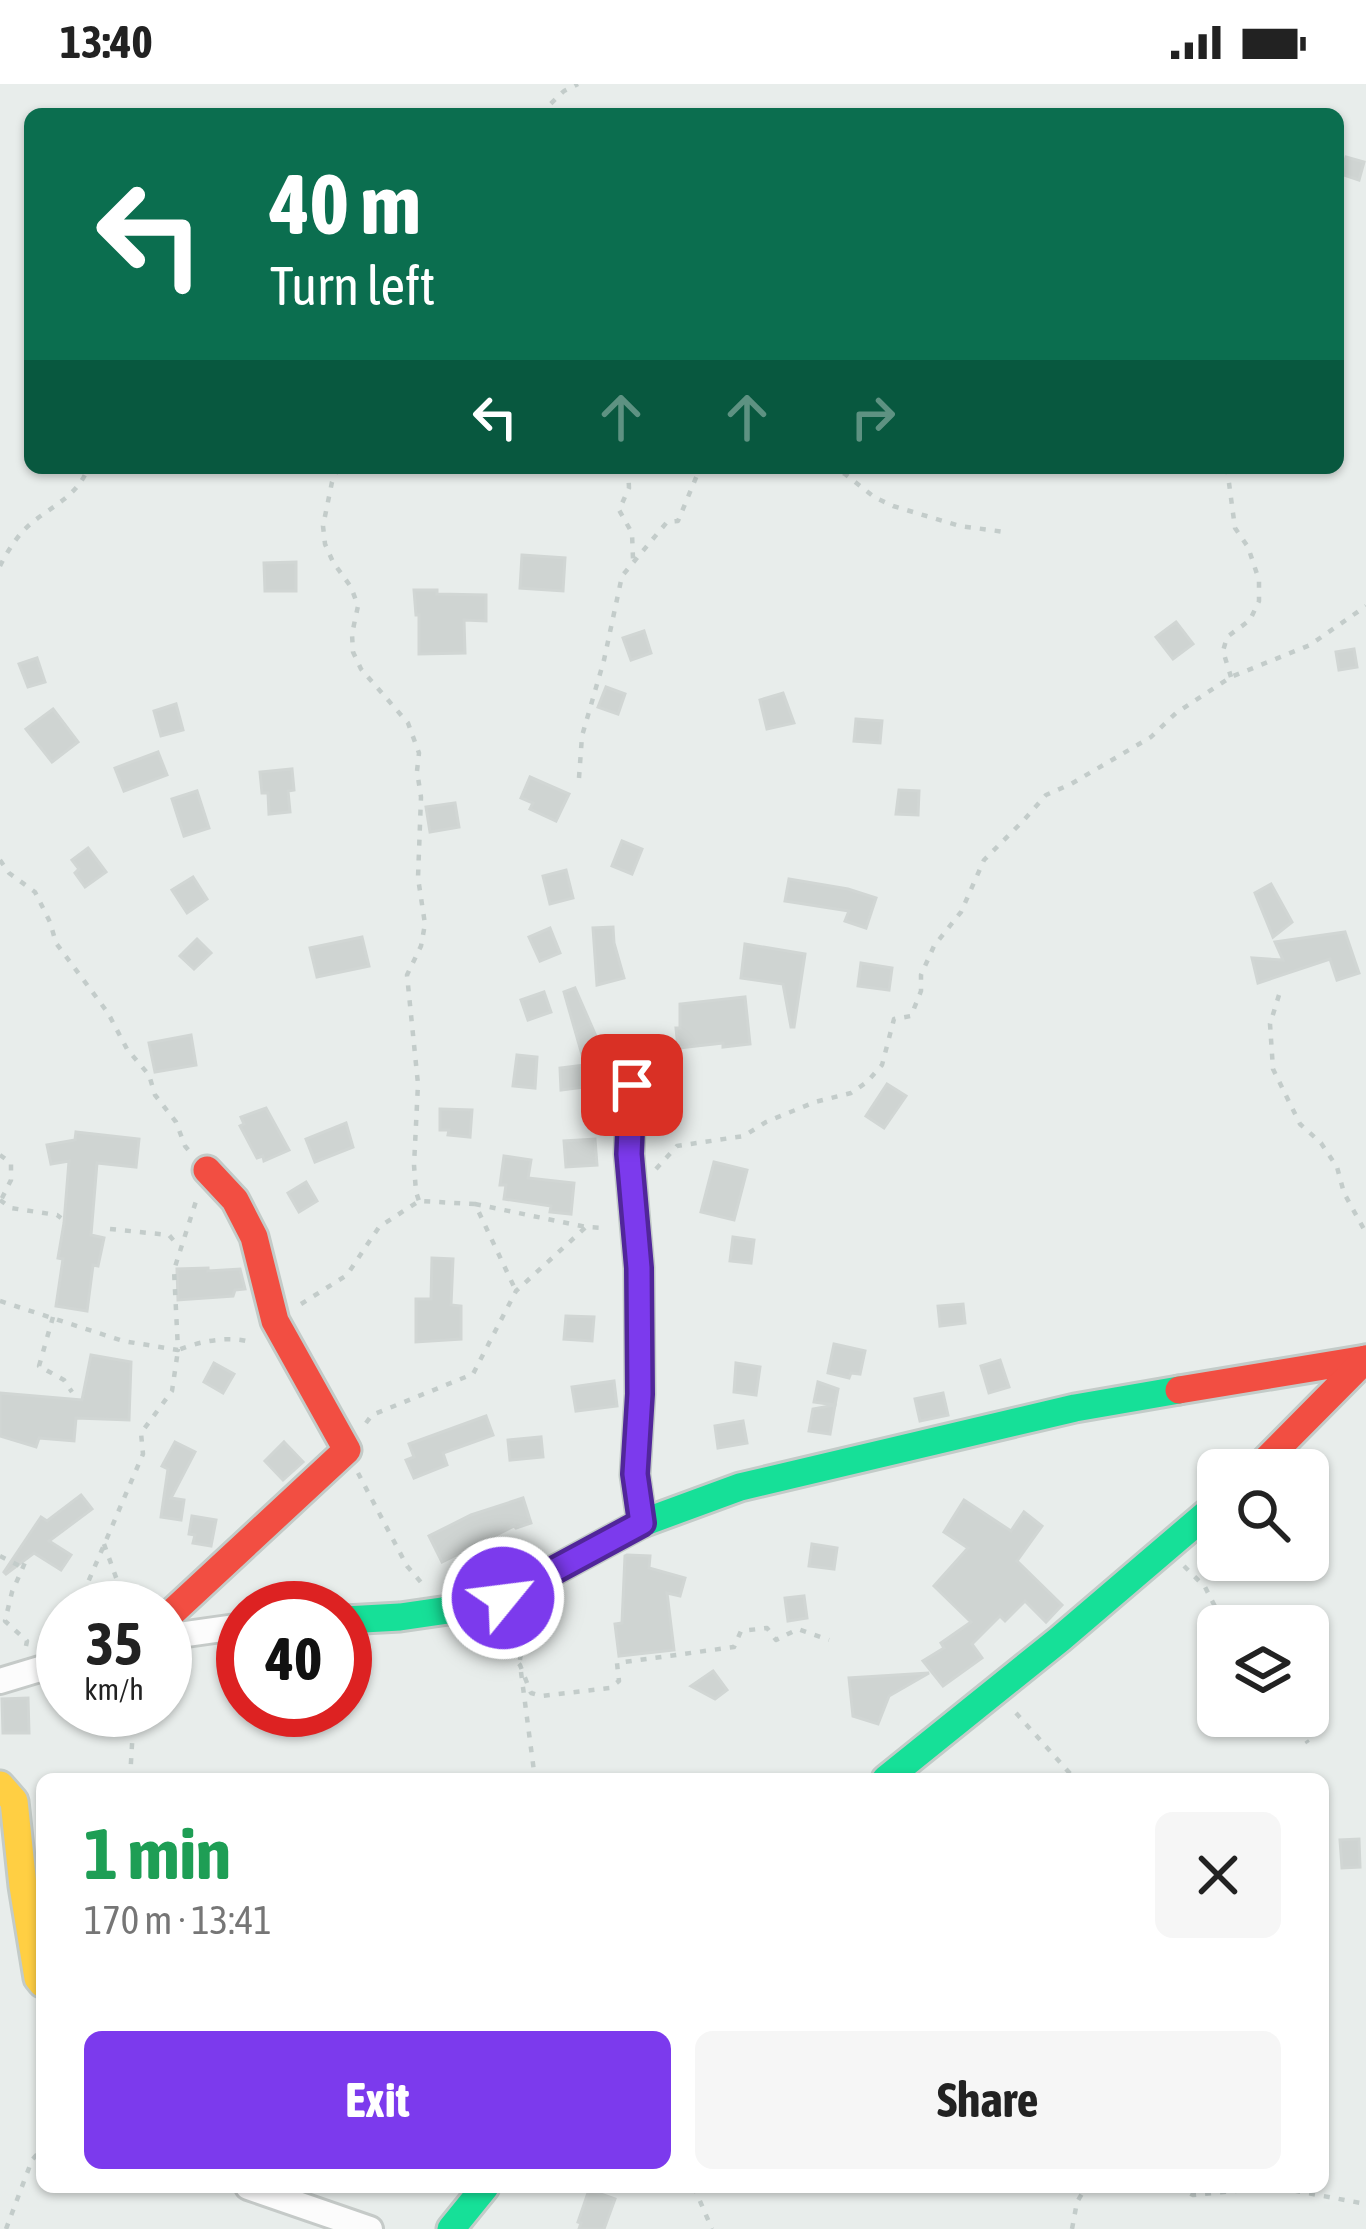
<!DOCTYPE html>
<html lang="en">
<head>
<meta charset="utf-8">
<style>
	:root { --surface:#fff; --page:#f6f6f6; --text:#222; --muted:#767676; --accent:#7c3aed }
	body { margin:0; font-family:"Asap Condensed",sans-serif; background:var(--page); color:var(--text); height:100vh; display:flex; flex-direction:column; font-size:45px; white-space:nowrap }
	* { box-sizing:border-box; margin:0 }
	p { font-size:39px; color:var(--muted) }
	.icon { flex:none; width:66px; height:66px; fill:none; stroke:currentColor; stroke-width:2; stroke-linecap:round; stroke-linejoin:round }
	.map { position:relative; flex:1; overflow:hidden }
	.sheet { position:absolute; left:36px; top:1689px; width:1293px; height:420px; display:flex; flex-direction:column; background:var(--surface); border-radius:18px; box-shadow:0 3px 9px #0004 }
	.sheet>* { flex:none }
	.hud { position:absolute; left:24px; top:24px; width:1320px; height:366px; border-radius:18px; box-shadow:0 3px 9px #0004; background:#0b6e4f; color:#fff; overflow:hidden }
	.buttons { position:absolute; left:1197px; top:1365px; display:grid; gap:24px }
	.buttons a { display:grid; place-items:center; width:132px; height:132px; border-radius:18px; background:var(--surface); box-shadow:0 3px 9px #0004; font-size:60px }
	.speed { position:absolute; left:36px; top:1497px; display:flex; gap:24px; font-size:60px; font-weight:700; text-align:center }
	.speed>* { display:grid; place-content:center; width:156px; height:156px; border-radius:50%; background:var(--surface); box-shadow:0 3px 9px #0004; line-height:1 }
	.speed small { font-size:30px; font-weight:400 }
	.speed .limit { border:18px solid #d22; background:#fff; color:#111 }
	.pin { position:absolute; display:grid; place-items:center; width:102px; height:102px; color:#fff; margin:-51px; border-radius:24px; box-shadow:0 6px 18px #0006 }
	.me { position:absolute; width:132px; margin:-66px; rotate:61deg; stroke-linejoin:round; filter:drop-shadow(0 0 9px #0008) }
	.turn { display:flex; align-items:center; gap:42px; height:252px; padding:0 48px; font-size:54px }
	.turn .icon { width:156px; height:156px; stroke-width:2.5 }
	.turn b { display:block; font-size:84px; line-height:102px }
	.lanes { display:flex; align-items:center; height:114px; padding:0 48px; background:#0003; justify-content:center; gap:60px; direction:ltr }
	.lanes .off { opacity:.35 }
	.round { display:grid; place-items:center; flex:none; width:126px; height:126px; border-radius:18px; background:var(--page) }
	.headline { display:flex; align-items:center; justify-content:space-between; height:204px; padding:0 48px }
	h1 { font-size:72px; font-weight:700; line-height:90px; color:#1e9e55 }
	.cta { display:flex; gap:24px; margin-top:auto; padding:24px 48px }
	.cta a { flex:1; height:138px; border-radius:18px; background:var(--accent); color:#fff; font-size:48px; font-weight:700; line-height:138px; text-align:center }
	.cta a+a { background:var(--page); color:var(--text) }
	.status { display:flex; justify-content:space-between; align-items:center; height:84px; padding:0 60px; background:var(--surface); direction:ltr }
	.status svg { height:33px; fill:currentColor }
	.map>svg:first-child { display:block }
</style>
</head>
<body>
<div class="status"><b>13:40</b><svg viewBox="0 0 49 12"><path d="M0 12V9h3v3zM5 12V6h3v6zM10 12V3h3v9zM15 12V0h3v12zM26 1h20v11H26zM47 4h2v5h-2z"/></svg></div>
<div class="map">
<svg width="1366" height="2145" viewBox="0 0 1366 2145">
	<rect width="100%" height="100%" fill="#e8edeb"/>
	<g fill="#cfd4d2" stroke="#d1d6d4" stroke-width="3">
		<polygon points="1346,73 1364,78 1359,96 1341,90"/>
		<polygon points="522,471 565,474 563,507 520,504"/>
		<polygon points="296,478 296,507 265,507 264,479"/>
		<polygon points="414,506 437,506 437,510 486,511 486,537 464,536 465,569 419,570 419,531 416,531"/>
		<polygon points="1176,538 1193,560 1173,575 1156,553"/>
		<polygon points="644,547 651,569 631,576 623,554"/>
		<polygon points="1354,565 1357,583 1339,586 1336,568"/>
		<polygon points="37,574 45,598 28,603 19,580"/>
		<polygon points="606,603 625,610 618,630 598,623"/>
		<polygon points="783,609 794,639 767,645 760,616"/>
		<polygon points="176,620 183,646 161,652 154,627"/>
		<polygon points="53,625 78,658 52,678 26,645"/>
		<polygon points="856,635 882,637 880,659 854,657"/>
		<polygon points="158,668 167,691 124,707 115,684"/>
		<polygon points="292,685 294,706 288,707 290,728 269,730 268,709 262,709 260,688"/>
		<polygon points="530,693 569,710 556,737 530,725 533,719 521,714"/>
		<polygon points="899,706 919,707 918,731 896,730"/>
		<polygon points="197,707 209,744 184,752 172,715"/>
		<polygon points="455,719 459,743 430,748 426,723"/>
		<polygon points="622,757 642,765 632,790 612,782"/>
		<polygon points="88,764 106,788 85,803 75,789 79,785 72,776"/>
		<polygon points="566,786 573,814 550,820 543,792"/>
		<polygon points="193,793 207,815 187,829 172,806"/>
		<polygon points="789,795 848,805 876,814 866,844 845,837 849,827 785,817"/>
		<polygon points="1271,800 1292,838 1273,853 1255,809"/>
		<polygon points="613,843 614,859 624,894 597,901 593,844"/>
		<polygon points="550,844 560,869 540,877 529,853"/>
		<polygon points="1345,848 1359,889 1337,896 1330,875 1258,899 1252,874 1283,876 1275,858"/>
		<polygon points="362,853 369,882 317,893 310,864"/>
		<polygon points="197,855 211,869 194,885 180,872"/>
		<polygon points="745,860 805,870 794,943 791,943 783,900 741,894"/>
		<polygon points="861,879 892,884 889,906 858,902"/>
		<polygon points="575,904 602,966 629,966 629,969 673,968 674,998 652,998 644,984 634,980 623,982 615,989 611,1000 609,1037 588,1039 584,1003 561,1006 560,984 585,981 564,908"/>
		<polygon points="544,908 551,928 528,936 521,916"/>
		<polygon points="745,913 750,960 723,963 723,959 678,964 676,944 680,944 680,920"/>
		<polygon points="191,951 196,981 155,988 149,959"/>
		<polygon points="517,971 537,973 535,1004 513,1002"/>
		<polygon points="887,1000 906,1012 884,1044 866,1032"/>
		<polygon points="266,1024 289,1066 264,1077 263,1072 257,1074 240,1042 244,1040 241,1033"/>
		<polygon points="440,1025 472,1026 470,1053 448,1051 449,1046 440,1046"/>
		<polygon points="346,1039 353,1063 315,1078 306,1055"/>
		<polygon points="76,1048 139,1055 136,1083 97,1079 91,1151 104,1154 98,1182 93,1181 87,1227 56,1222 63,1175 58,1174 64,1139 69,1077 51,1080 47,1061 75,1056"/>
		<polygon points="595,1055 597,1081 566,1083 564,1057"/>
		<polygon points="504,1072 531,1076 528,1094 574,1099 571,1130 550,1128 551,1122 504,1115 506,1101 500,1101"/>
		<polygon points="714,1078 747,1086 734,1136 701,1128"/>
		<polygon points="306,1098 317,1117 299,1128 288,1109"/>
		<polygon points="733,1153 754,1156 751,1179 730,1177"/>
		<polygon points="432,1174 453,1175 451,1221 461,1222 461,1255 416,1258 416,1215 431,1215"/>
		<polygon points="208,1184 208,1187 240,1185 245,1205 235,1206 233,1212 178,1216 177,1185"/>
		<polygon points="963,1220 965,1239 940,1242 938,1222"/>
		<polygon points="566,1232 594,1233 592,1257 564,1255"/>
		<polygon points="834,1260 865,1267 860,1290 851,1289 849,1294 828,1289"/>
		<polygon points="91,1271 131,1278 129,1336 76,1334 74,1357 39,1354 36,1363 0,1352 0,1309 82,1316"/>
		<polygon points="1000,1276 1009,1303 989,1309 981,1282"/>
		<polygon points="214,1279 234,1290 223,1309 204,1298"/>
		<polygon points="736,1279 760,1283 756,1311 734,1308"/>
		<polygon points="614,1297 617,1322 576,1327 572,1303"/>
		<polygon points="818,1298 838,1305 835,1321 814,1318"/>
		<polygon points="943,1309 948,1331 920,1337 915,1315"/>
		<polygon points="835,1321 830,1350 809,1347 813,1325"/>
		<polygon points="486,1332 493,1351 443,1369 447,1381 414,1394 406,1376 414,1373 409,1360"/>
		<polygon points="743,1337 747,1359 718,1364 715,1342"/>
		<polygon points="541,1353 543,1373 510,1376 508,1356"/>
		<polygon points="175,1358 195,1368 171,1414 184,1416 181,1436 161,1433 168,1385 162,1382"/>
		<polygon points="284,1358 303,1378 283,1396 265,1377"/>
		<polygon points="81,1411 92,1425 49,1457 71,1471 61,1486 34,1469 6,1490 4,1488 41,1433 47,1437"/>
		<polygon points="523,1414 531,1439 516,1444 514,1442 442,1478 429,1452 471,1431"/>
		<polygon points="964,1416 1011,1447 1024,1428 1042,1442 1017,1477 1062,1521 1046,1538 1025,1517 1005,1537 1000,1532 972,1560 982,1574 943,1602 923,1577 944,1564 941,1559 971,1538 934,1502 968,1464 944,1448"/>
		<polygon points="192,1432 216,1436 211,1462 193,1459 195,1451 189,1450"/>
		<polygon points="812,1460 837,1464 834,1485 809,1482"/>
		<polygon points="627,1471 650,1472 649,1484 685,1494 680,1512 667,1509 674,1566 619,1572 615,1540 622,1539 625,1472"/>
		<polygon points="804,1512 807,1534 788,1537 785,1514"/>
		<polygon points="713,1587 727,1606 715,1615 691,1602"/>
		<polygon points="929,1589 889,1612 878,1640 853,1632 849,1594"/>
		<polygon points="28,1614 29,1649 3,1649 2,1615"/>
		<polygon points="1359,1755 1360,1783 1342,1784 1340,1756"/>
		<polygon points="589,2106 615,2115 604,2145 579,2145 581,2139 578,2138"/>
	</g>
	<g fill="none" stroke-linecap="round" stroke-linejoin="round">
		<defs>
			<g id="street">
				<polyline points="165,1553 243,1542"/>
				<polyline points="0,1597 63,1578"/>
				<polyline points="248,2103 370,2145"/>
			</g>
			<g id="fast">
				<polyline points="345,1536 400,1533 462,1524 503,1514 642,1439 740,1403 1075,1324 1179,1306"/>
				<polyline points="886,1695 1060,1555 1218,1420"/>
				<polyline points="451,2145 485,2103"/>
			</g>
			<g id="slow">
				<polyline points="632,1001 629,1070 639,1184 640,1310 635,1391 642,1439"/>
				<polyline points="0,1701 14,1717 23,1802 38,1894 42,1899"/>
			</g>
			<g id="jam">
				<polyline points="1179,1306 1366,1275"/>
				<polyline points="1256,1386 1366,1275"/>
				<polyline points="165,1535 347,1366 275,1237 254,1153 235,1116 207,1086"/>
			</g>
		</defs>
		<use href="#street" stroke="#c5cac8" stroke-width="30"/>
		<use href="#fast" stroke="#c3cbc8" stroke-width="33"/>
		<use href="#slow" stroke="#c3cbc8" stroke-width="33"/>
		<use href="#jam" stroke="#c3cbc8" stroke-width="33"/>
		<g stroke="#c3ccca" stroke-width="4.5" stroke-dasharray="6 9" stroke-linecap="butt">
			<polyline points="540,30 564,7 578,0"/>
			<polyline points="338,384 332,398 323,442 325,460 333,478 351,503 358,522 352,550 353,568 361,585 408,639 419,669 417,687 421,713 418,794 425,840 421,862 407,891 418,1000 414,1081 416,1108 419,1117"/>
			<polyline points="628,384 629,404 619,426 632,449 633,475"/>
			<polyline points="829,384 845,390 874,413 893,422 960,442 1005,448"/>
			<polyline points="1227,384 1235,444 1248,463 1259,496 1259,517 1250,536 1227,553 1223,567 1231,593"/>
			<path d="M0 482C6 470 14 457 23 447 45 424 76 416 88 384"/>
			<polyline points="579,694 582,652 604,576 622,492 667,438 678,437 700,384"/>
			<polyline points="0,776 9,789 35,808 50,838 56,859 108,929 127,965 149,991 155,1011 176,1038 185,1062 190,1068"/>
			<polyline points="1279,911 1270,940 1273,985 1300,1040 1321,1059 1337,1083 1344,1109 1366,1149"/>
			<polyline points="0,1071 11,1079 11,1096 0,1118"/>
			<polyline points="656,1085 677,1062 744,1052 766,1038 815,1018 851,1009 867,998 882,981 894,935 911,932 921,907 921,891 934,862 961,828 984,776 1024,736 1046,711 1071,700 1151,653 1176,629 1231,593 1310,561 1366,522"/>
			<polyline points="0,1116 11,1124 57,1131 61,1134"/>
			<polyline points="475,1120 586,1143 605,1144"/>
			<polyline points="110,1145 169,1151 179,1163"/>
			<polyline points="0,1217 123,1257 178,1266 174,1186 197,1114"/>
			<polyline points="301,1220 347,1191 379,1143 419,1117 475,1120 516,1207"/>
			<polyline points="53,1233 39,1282 64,1296 72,1308"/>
			<polyline points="366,1339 372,1331 473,1290 516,1207 586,1143"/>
			<polyline points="358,1389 407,1482 425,1503"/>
			<polyline points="104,1460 127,1524"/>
			<polyline points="0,1472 22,1483"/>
			<polyline points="1184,1482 1205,1503 1225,1542"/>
			<path d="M77 1524 143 1370 141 1349 172 1307 178 1266C200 1257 231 1251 253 1259"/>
			<polyline points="488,1547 520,1581 531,1609 541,1612 610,1604 619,1597 617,1579 734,1563 741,1547 767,1544 776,1556 798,1545 829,1556"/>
			<polyline points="26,1562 27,1557 5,1537 12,1508 27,1474"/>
			<polyline points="520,1576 525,1534"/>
			<polyline points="521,1588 535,1695"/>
			<polyline points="1016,1629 1075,1695"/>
			<polyline points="1289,1632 1308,1659"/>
			<polyline points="130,1695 134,1626"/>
			<polyline points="694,2103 712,2145"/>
			<polyline points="1177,2103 1193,2111 1275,2103 1366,2120"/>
			<polyline points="6,2145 32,2076 42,2065"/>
			<polyline points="1072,2145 1077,2118 1086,2103"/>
		</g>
		<use href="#street" stroke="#fcfcfc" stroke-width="24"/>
		<use href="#fast" stroke="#16e098" stroke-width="27"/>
		<use href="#slow" stroke="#ffcf43" stroke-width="27"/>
		<use href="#jam" stroke="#f24e42" stroke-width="27"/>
	</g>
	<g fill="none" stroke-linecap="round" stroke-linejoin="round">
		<defs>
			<polyline id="route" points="503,1514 642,1439 635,1390 640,1310 639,1184 629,1070 632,1001"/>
		</defs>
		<use href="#route" stroke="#51269a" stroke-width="30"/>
		<use href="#route" stroke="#7c3aed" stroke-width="21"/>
	</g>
</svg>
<div class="buttons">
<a><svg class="icon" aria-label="search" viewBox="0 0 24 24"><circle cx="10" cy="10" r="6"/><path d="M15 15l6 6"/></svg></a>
<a><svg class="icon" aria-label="layers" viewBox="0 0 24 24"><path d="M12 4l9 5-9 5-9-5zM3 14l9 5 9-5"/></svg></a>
</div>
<div class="speed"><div>35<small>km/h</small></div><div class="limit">40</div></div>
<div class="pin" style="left:632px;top:1001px;background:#d93025"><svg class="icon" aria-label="arrive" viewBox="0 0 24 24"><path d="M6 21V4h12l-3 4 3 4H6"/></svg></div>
<svg class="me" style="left:503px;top:1514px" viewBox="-20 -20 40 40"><circle r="17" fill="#7c3aed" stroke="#fff" stroke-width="3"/><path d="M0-11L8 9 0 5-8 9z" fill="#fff"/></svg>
<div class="hud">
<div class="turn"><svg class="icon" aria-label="left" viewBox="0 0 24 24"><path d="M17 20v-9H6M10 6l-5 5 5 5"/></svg><div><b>40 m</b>Turn left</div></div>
<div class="lanes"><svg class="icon" aria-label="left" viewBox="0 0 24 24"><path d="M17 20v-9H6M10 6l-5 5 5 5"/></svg><svg class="icon off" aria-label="ahead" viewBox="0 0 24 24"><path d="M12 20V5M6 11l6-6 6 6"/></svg><svg class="icon off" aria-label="ahead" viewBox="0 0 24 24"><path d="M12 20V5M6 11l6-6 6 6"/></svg><svg class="icon off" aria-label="right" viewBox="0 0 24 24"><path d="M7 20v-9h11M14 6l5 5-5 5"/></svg></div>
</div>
<section class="sheet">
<div class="headline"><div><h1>1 min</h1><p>170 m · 13:41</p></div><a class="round"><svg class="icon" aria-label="close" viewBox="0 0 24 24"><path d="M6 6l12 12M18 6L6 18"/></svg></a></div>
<div class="cta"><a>Exit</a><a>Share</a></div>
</section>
</div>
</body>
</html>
